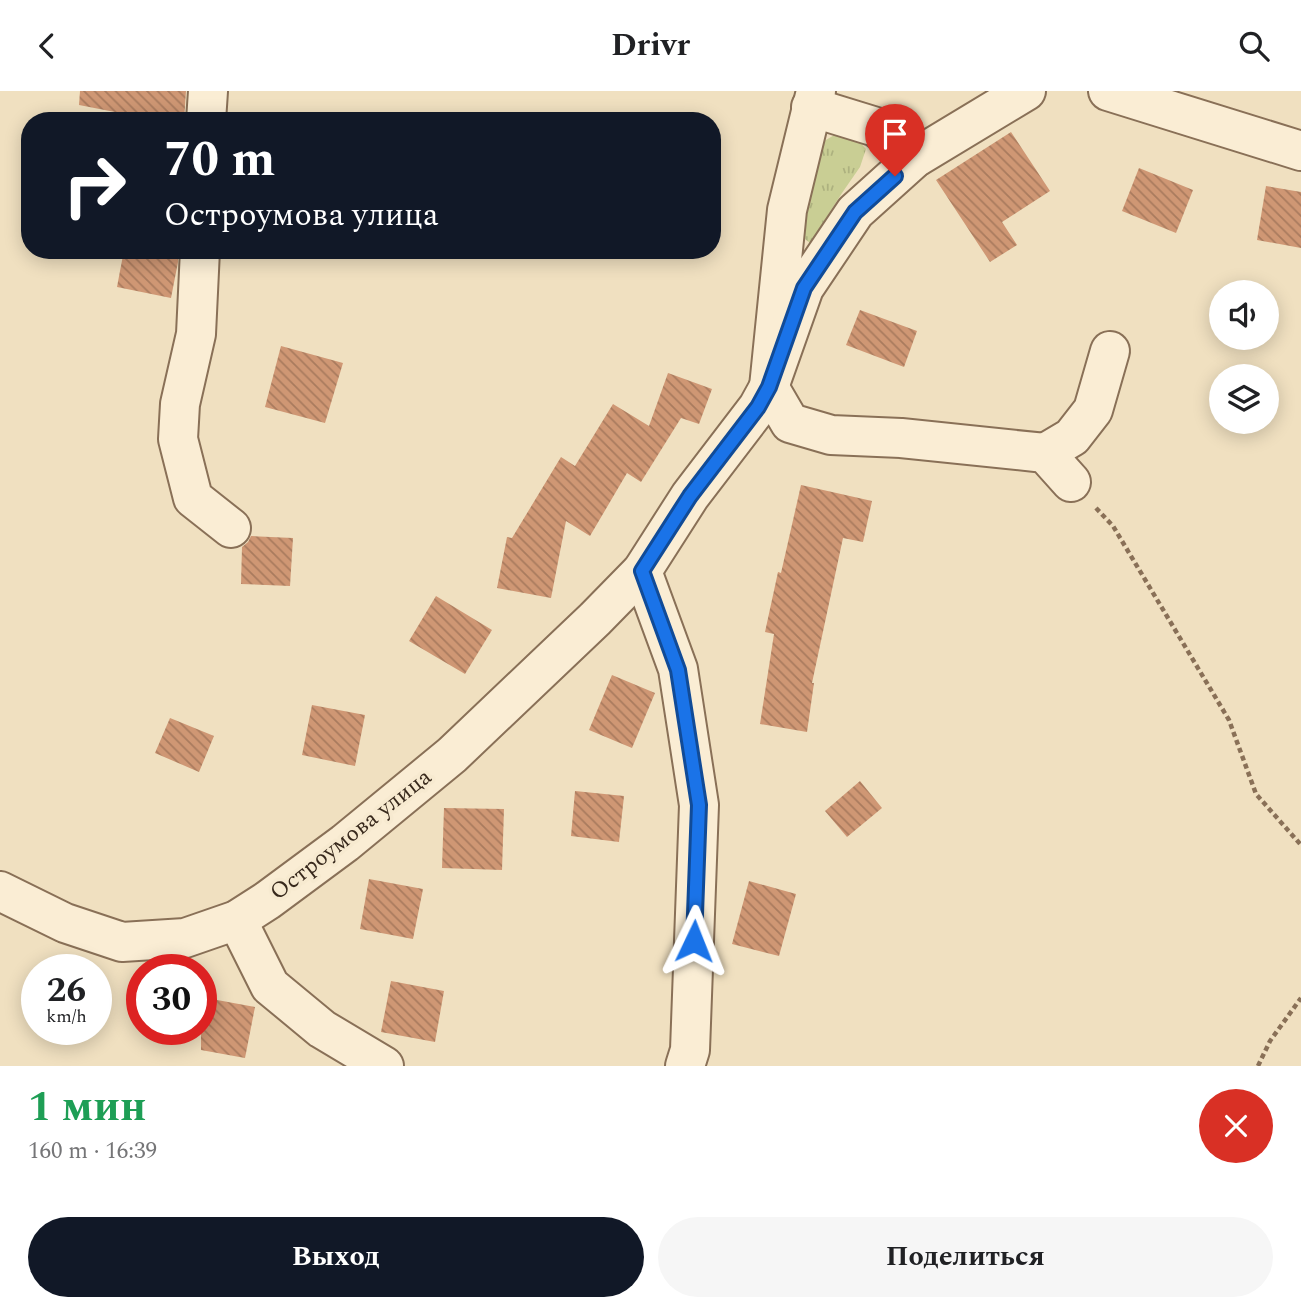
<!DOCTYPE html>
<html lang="ru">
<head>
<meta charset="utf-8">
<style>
	:root { --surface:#fff; --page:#f6f6f6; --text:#202124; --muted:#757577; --accent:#111827 }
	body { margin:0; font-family:Spectral,serif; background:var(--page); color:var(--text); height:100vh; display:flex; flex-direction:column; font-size:26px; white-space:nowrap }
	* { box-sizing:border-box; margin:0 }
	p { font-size:23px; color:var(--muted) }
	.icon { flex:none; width:38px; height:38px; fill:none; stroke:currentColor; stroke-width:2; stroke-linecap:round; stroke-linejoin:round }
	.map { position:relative; height:975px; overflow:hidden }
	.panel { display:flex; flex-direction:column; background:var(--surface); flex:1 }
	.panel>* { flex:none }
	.banner { position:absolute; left:21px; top:21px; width:700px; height:147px; border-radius:28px; box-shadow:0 4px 18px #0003; background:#111827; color:#fff; overflow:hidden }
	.tools { position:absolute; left:1209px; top:189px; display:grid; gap:14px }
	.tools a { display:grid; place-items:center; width:70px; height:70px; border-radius:50%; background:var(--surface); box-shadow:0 4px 18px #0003; font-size:35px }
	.speed { position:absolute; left:21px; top:863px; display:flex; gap:14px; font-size:35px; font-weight:700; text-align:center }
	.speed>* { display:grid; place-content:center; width:91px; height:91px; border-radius:50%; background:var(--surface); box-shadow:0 4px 18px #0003; line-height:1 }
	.speed small { font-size:18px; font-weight:400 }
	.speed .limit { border:10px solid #d22; background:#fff; color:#111 }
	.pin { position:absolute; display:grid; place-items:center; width:60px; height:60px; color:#fff; margin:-72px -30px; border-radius:50% 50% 50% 0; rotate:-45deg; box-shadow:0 0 7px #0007 }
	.pin .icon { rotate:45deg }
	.me { position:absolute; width:77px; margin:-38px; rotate:2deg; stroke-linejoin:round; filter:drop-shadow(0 0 5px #0008) }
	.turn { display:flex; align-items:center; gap:24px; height:147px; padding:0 28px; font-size:32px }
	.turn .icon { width:91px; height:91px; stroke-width:2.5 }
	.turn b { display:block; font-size:49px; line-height:60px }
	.round { display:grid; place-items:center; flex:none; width:74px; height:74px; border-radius:37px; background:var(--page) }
	.headline { display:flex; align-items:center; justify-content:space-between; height:119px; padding:0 28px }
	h1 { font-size:42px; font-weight:700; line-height:52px; color:#1e9e55 }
	.cta { display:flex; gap:14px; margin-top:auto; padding:14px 28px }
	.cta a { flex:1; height:80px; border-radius:42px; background:var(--accent); color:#fff; font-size:28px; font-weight:700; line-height:80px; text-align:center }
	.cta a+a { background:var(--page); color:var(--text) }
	header { display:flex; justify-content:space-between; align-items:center; height:91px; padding:0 28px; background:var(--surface); font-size:32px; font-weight:700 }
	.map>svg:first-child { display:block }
</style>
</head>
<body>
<header><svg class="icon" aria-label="back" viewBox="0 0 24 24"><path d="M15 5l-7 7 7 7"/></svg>Drivr<svg class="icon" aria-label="search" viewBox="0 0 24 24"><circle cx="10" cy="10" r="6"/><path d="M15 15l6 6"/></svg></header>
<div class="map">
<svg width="1301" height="975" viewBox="0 0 1301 975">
	<defs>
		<pattern id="grass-tufts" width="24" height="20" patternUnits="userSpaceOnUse" patternTransform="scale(1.75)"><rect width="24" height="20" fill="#c9ce94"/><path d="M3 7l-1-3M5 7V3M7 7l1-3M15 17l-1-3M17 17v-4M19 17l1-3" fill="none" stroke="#adb17f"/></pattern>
		<pattern id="building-back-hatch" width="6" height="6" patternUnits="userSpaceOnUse" patternTransform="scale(1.75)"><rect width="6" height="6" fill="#cf9774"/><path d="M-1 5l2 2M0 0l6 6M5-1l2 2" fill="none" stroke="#a97b5e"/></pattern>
	</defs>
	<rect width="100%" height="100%" fill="#f0e0c0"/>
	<polygon fill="url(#grass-tufts)" points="836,43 854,45 866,58 860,76 842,102 810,152 796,141 814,56"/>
	<g fill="url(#building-back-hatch)">
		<polygon points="80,0 186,0 184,30 161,30 79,14"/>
		<polygon points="1011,41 1050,100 1002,131 1017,154 990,171 936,89"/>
		<polygon points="1139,77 1193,99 1176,142 1122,120"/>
		<polygon points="1266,95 1301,101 1301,157 1257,149"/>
		<polygon points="124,159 178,159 178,171 171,207 117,196"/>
		<polygon points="860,219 917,240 904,276 846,254"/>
		<polygon points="281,255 343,272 325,332 265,316"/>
		<polygon points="668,282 712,298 699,333 681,327 641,391 627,382 590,445 566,430 551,507 497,497 507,446 512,447 561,366 575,375 613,313 649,335"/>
		<polygon points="801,394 872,410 863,451 843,447 812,592 814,592 807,641 760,633 774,543 765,541 778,481 781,482"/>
		<polygon points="251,445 293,447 290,495 241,493 242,456 248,451"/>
		<polygon points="436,505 492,539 465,583 409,550"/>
		<polygon points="612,584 655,602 632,657 589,639"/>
		<polygon points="312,614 365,624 355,675 302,664"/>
		<polygon points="170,627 214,645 199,681 155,662"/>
		<polygon points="860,690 882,717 847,746 825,720"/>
		<polygon points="575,700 624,705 619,751 571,745"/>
		<polygon points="444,717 504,718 502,779 442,777"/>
		<polygon points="369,788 423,798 413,848 360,838"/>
		<polygon points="749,790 796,803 779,865 732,853"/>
		<polygon points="391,890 444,900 435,951 381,941"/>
		<polygon points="201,906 255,916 245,967 201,959"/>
	</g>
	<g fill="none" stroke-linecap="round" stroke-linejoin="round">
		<defs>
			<g id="minor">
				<polyline points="816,0 787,119 769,296 790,332 831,344 901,347 1045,362 1071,391"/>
				<polyline points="1108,0 1301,60"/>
				<polyline points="811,16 876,36 915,67"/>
				<polyline points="206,30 208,0"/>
				<polyline points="200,159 196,243 180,313 178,348 193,407 231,437"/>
				<polyline points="1045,362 1072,346 1093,319 1110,260"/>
				<polyline points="642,480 678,578 699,714 690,959 685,975"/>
				<polyline points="0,800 65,832 122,851 185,847 237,829 268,809 345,752 452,664 595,528 642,480 690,405 758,316 769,296 804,197 855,121 915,67 1026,0"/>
				<polyline points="237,829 270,895 322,938 384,975"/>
			</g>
		</defs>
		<use href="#minor" stroke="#897057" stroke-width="42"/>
		<g stroke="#897057" stroke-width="4.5" stroke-dasharray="5 3.5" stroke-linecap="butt">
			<polyline points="1096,417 1113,435 1229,629 1256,703 1301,754"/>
			<polyline points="1258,975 1270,950 1301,907"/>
		</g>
		<use href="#minor" stroke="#faedd4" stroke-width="38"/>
	</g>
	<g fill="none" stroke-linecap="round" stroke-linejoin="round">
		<defs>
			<polyline id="route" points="694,850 699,714 678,579 642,480 690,405 758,316 769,296 804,197 855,121 895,85"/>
		</defs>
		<use href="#route" stroke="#114b97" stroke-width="18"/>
		<use href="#route" stroke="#1a73e8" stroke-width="12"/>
	</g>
	<g text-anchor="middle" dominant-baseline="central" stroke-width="7" stroke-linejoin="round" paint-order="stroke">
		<g font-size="23" fill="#38291c" stroke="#f7ead0">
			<text transform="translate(351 744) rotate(-38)">Остроумова улица</text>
		</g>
	</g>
</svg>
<div class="tools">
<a><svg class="icon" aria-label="sound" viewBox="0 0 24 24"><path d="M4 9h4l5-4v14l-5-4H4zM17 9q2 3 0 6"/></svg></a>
<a><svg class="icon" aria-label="layers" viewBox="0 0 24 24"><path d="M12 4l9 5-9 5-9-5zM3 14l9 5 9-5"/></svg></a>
</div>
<div class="speed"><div>26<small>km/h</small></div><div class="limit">30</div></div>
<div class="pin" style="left:895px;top:85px;background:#d93025"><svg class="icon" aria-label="arrive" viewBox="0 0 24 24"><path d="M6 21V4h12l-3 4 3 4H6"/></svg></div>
<svg class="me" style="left:694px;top:850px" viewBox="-20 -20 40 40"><path d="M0-17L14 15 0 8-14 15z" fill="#1a73e8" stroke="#fff" stroke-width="4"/></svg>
<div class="banner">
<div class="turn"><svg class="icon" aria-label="right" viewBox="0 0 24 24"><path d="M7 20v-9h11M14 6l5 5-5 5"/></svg><div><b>70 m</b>Остроумова улица</div></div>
</div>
</div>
<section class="panel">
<div class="headline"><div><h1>1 мин</h1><p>160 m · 16:39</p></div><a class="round" style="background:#d93025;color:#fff"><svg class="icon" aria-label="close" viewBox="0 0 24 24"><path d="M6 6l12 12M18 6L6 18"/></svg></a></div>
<div class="cta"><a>Выход</a><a>Поделиться</a></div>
</section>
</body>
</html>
